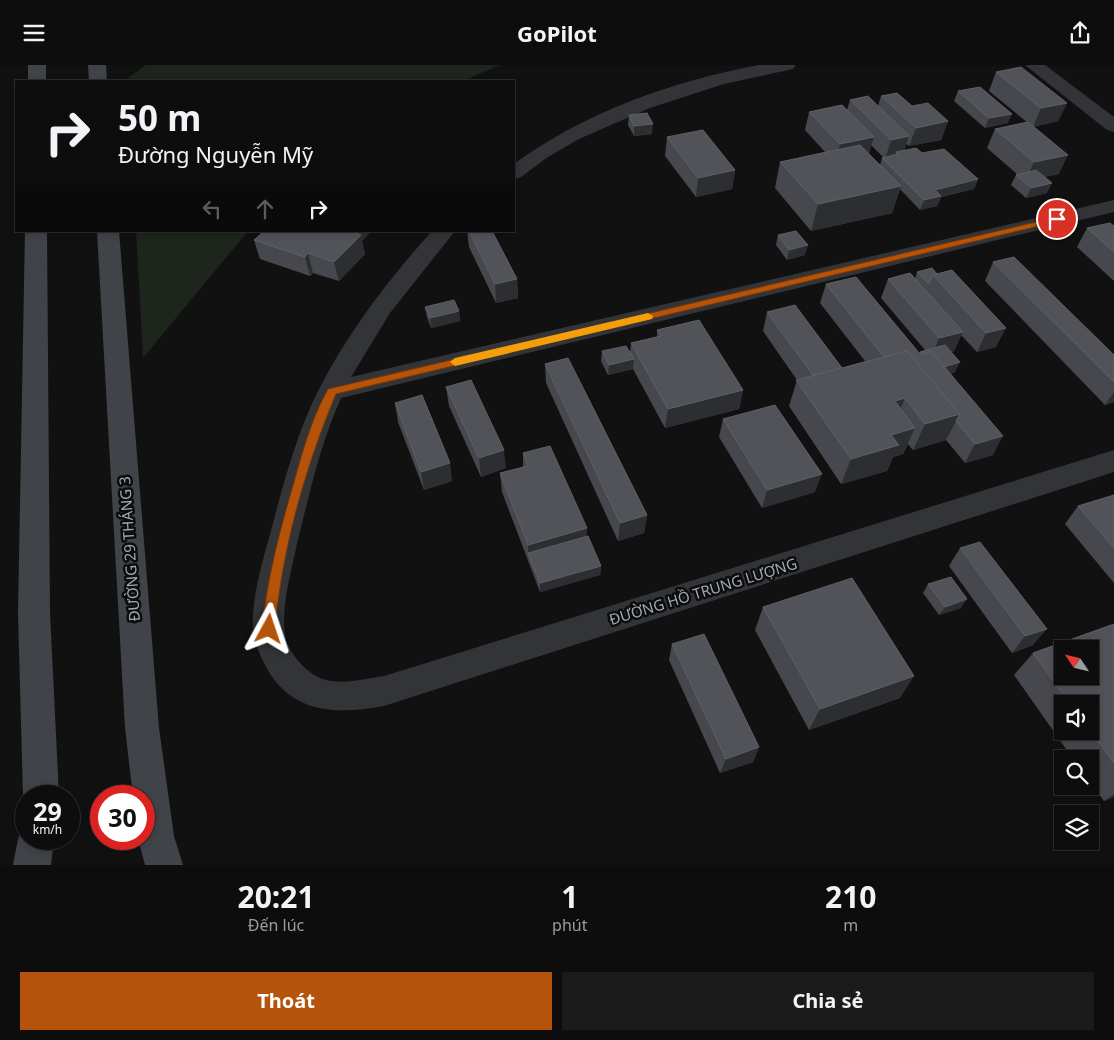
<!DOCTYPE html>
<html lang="vi">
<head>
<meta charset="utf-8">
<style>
	:root { --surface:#0d0d0e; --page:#1b1b1c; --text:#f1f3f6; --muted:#9a9c9e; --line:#2d2d2e; --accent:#b45309 }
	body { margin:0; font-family:"Noto Sans",sans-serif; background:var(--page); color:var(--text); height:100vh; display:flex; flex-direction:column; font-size:19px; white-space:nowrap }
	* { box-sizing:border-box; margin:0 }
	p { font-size:16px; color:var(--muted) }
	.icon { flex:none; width:28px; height:28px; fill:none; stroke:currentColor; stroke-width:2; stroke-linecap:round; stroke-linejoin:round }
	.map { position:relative; height:800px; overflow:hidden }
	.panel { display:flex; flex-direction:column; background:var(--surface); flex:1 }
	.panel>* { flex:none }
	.guide { position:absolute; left:15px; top:15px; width:500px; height:152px; border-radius:0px; box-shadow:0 2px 8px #0003,0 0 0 1px var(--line); background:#0d0d0e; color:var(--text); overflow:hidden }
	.needle { width:32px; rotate:305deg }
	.controls { position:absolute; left:1054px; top:575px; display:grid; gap:10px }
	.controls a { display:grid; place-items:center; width:45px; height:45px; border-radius:0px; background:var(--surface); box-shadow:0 2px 8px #0003,0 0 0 1px var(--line); font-size:25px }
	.speed { position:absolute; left:15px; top:720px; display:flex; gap:10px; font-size:25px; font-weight:700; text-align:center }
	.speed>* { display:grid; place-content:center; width:65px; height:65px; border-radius:50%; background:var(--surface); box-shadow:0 2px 8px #0003,0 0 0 1px var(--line); line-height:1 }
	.speed small { font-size:12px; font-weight:400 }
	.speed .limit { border:8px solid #d22; background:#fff; color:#111 }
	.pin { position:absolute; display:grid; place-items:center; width:42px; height:42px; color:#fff; margin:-21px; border:2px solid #fff; border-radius:50%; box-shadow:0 1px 5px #0007 }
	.me { position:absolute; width:55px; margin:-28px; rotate:5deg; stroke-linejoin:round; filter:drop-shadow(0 0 4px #0008) }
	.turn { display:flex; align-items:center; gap:18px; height:105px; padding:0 20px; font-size:22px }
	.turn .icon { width:65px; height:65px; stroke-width:2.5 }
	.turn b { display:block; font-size:35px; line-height:42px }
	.lanes { display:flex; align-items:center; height:48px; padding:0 20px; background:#0003; justify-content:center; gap:25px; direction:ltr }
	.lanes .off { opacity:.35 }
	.eta { display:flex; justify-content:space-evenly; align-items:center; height:85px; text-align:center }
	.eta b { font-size:30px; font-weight:700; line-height:35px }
	.cta { display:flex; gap:10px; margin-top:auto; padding:10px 20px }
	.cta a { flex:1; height:58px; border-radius:0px; background:var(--accent); color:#fff; font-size:20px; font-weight:700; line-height:58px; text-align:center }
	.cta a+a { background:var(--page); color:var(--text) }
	header { display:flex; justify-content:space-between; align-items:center; height:65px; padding:0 20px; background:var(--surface); font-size:22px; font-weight:700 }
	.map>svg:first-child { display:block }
</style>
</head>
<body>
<header><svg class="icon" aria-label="menu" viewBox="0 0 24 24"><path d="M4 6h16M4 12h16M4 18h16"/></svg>GoPilot<svg class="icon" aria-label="share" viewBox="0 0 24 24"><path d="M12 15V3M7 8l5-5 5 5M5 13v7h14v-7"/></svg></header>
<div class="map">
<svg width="1114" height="800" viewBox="0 0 1114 800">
	<rect width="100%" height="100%" fill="#111112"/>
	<g fill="#1d251d">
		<polygon points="146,0 500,0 463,16 129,16 129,12"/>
		<polygon points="136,166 248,166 143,293"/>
	</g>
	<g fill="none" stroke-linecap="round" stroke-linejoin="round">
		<g fill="#323437" fill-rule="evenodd">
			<path d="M759 0H796L793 4 724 19 650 43 579 74 548 92 521 112 514 114V99C585 47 673 16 759 0Z"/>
			<polygon points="1025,0 1045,0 1114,52 1114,67 1107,65"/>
			<path d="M1114 135V147L341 333C320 380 309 430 297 479 291 508 281 540 285 570 288 586 302 603 316 611 335 622 364 614 384 611L1114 385V407L384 641C335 650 289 649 264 598 259 588 254 577 253 566 251 530 264 493 273 458 285 413 297 368 318 326 348 267 388 215 432 166H455L390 248 351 312Z"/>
		</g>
		<g fill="#404347" fill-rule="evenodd">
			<rect x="28" y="0" width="18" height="16"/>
			<polygon points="88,0 106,0 107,16 89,16"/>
			<polygon points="25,166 47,166 50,548 59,731 26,731 26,738 23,731 18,548"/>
			<polygon points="97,166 119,166 159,663 174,771 183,800 145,800 138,774 144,774 144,731 133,731 125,663"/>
			<polygon points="26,760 26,774 54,774 51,800 13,800 18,774 23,761"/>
		</g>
	</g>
	<g fill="#47484d" fill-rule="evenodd">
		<polygon points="996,7 1067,38 1058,56 1033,62 1059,109 1044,112 1047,128 1026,133 1011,120 1016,110 1017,109 987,83 995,64 1028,58 989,26"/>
		<polygon points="958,26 1008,58 985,63 954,36"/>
		<path d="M881 31 912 41 948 56 941 75 909 81 906 79 904 85 922 88 978 114 974 124 941 132 937 141 920 145 900 124 892 148 811 166 775 123 780 97 825 87 805 65 809 47 847 45 850 35 878 41ZM871 80 883 92 882 93 880 100 869 89Z"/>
		<polygon points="629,50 652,69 634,71 628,60"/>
		<polygon points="667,72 735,105 732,124 696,132 665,91"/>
		<polygon points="1114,161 1114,216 1077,182 1087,163"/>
		<polygon points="467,166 492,166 517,214 518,233 496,238 469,182"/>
		<polygon points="778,170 805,190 787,195 776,180"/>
		<polygon points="254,175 362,176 365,189 339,216 313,208 310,211 260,194"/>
		<polygon points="993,197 1114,290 1114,337 1105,340 985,216"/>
		<polygon points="952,205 996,282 977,287 961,270 954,286 951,287 955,307 950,309 993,390 965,398 946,375 913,385 908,379 903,389 893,392 887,406 841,419 789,341 797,315 763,266 767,247 842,303 865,296 820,238 826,219 919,288 920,287 925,285 881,233 888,214 915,214 917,207 937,209"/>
		<polygon points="425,242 459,246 460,256 431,263 427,252"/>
		<polygon points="657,265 743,325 739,344 665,363 633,304 608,310 601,296 602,286 630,287 631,278 657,272"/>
		<polygon points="545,299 647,450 644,468 618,476 546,318"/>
		<polygon points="446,322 506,403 481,412 449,341"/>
		<polygon points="395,338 452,416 424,425 398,357"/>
		<polygon points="723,354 815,427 762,443 719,372"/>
		<polygon points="523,388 587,463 586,472 601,501 600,510 540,527 502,427 500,408 523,402"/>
		<polygon points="1114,430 1114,518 1065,459 1078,441"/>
		<polygon points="960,483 1033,580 1012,588 949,501"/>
		<polygon points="928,519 961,543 939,550 923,528"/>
		<polygon points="763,542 900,633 809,665 755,565"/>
		<path d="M1114 559V732L1104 736 1090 717V694H1073L1014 610 1033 588ZM1062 639H1090V666H1062Z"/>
		<polygon points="672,579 759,682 753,697 720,708 669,595"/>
	</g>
	<g fill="#2d2e31">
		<polygon points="1067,38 1058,56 1033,62 1041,43"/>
		<polygon points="1012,49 1008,58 985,63 989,53"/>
		<polygon points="948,56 941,75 909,81 916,63"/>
		<polygon points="653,59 652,69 634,71 634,61"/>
		<polygon points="909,71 903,90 898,89 896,87 895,91 885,94 891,75"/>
		<polygon points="874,72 868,91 835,98 840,79"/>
		<polygon points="1068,90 1059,109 1025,116 1034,97"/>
		<polygon points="735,105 732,124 696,132 698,113"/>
		<polygon points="978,114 974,124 941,132 937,141 920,145 924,135 935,125"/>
		<polygon points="1052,118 1047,128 1026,133 1031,123"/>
		<polygon points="901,121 892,148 811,166 818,139"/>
		<polygon points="349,166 372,166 362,176 365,189 339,216 334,197"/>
		<polygon points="808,180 805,190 787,195 789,185"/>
		<polygon points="308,188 313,208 310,211 305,192"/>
		<polygon points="517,214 518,233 496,238 495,219"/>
		<polygon points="459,246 460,256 431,263 430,253"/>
		<polygon points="1006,263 996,282 977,287 986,268"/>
		<polygon points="963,267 954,286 931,292 939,273"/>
		<polygon points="634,294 633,304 608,310 609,300"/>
		<polygon points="960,297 955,307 930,314 934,304"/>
		<polygon points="743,325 739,344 665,363 668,344"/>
		<polygon points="1114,327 1114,337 1105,340"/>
		<polygon points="905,333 894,360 895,336"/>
		<polygon points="960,349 946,375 913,385 925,359"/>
		<polygon points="915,363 903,389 893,392 887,406 841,419 851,394 891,370"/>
		<polygon points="1003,371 993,390 965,398 975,379"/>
		<polygon points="504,385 506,403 481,412 479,393"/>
		<polygon points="450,398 452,416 424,425 421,407"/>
		<polygon points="822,409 815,427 762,443 767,425"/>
		<polygon points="647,450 644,468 618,476 620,458"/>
		<polygon points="587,463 586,481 528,488 528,480"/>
		<polygon points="601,501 600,510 540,527 540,518"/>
		<polygon points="967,534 961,543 939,550 945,542"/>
		<polygon points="1047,564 1033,580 1012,588 1025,571"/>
		<polygon points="914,611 900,633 809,665 820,644"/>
		<polygon points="759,682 753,697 720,708 726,694"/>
		<polygon points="1114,729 1114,732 1104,736"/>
	</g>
	<g fill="#515358" stroke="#5d6066" fill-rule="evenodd">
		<polygon points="1021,2 1067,38 1041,43 996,7"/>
		<polygon points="980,22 1012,49 989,53 958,26"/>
		<polygon points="897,28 912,41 928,38 948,56 916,63 881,31"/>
		<polygon points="868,31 909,71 891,75 850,35"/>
		<polygon points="842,40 874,72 840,79 809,47"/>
		<polygon points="647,48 653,59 634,61 629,50"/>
		<polygon points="1028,57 1068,90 1034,97 995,64"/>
		<polygon points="703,65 735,105 698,113 667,72"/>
		<polygon points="860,80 901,121 818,139 780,97"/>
		<polygon points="916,83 922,88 944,84 978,114 935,125 941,131 924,135 882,93 898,89 896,87"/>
		<polygon points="1036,105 1052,118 1031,123 1016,110"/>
		<polygon points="1110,158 1114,161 1114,187 1087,163"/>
		<polygon points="264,166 350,166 361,170 334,197 308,188 305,192 254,175"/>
		<polygon points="469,166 492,166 517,214 495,219"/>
		<polygon points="796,166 808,180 789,185 778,170"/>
		<polygon points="1014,192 1114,290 1114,317 993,197"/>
		<polygon points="932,203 937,209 933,210 929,219 917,207"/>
		<polygon points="952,205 1006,263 986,268 933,210"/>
		<polygon points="910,208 963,267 939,273 888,214"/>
		<polygon points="856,212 920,289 931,286 1003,371 975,379 956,356 960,349 907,286 884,292 826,219"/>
		<polygon points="454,235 459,246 430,253 425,242"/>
		<polygon points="795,240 842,303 813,310 767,247"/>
		<polygon points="699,255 743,325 668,344 631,278 661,271 657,265"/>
		<polygon points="945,280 960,297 944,302 931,286 921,289 920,287"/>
		<polygon points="626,281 634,294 609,300 602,286"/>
		<polygon points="907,286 960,349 925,359 905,333 895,336 915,363 891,370 899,380 851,394 796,315"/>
		<polygon points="568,293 647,450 620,458 545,299"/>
		<polygon points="471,315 504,385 479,393 446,322"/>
		<polygon points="422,330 450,398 421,407 395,338"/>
		<polygon points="775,340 822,409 767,425 723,354"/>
		<polygon points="550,381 587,463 528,480 500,408 528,401 523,388"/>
		<polygon points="1114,430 1114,483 1078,441"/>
		<polygon points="588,471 601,501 540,518 528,488"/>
		<polygon points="980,477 1047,564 1025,571 960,483"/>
		<polygon points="951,512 967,534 945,542 928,519"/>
		<polygon points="852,513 914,611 820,644 763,542"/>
		<path d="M1114 559V698L1090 665V639H1070L1033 588ZM1062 584H1090V611H1062Z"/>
		<polygon points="704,569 759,682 726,694 672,579"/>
	</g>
	<path fill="#b45309" stroke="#753606" d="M1057 152H1060V156L336 329C305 403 282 484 275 564L273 568 269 570 264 568 262 564C267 512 281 461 296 410 304 381 313 351 328 324Z"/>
	<polygon fill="#f59e0b" points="648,248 653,251 652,254 455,301 450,297 455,293"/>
	<g text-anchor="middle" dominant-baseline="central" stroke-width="5" stroke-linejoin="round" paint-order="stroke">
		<g font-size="15" fill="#a2aab3" stroke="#0c0c0d">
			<text transform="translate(129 484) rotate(-94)">ĐƯỜNG 29 THÁNG 3</text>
			<text transform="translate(703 526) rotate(-17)">ĐƯỜNG HỒ TRUNG LƯỢNG</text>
		</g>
	</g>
</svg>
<div class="controls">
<a><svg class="needle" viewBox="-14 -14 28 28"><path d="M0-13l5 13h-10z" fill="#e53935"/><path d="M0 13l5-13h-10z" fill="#9a9c9e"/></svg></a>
<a><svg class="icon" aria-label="sound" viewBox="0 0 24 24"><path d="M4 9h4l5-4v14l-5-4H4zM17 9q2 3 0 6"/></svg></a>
<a><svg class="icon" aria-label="search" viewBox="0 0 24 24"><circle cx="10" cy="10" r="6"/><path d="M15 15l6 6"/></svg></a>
<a><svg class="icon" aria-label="layers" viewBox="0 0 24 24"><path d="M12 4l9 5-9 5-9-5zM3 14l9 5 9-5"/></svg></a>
</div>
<div class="speed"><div>29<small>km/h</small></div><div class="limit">30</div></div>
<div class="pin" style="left:1057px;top:154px;background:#d93025"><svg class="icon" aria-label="arrive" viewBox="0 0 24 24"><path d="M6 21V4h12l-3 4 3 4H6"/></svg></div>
<svg class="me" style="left:269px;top:564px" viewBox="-20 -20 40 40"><path d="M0-17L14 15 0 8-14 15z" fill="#b45309" stroke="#fff" stroke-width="4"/></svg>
<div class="guide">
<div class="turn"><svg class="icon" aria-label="right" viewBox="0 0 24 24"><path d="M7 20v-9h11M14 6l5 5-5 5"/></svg><div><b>50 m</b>Đường Nguyễn Mỹ</div></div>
<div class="lanes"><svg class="icon off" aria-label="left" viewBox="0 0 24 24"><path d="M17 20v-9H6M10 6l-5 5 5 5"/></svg><svg class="icon off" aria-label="ahead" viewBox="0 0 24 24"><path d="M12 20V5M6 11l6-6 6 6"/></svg><svg class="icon" aria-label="right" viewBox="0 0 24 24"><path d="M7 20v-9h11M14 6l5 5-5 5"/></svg></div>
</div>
</div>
<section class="panel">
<div class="eta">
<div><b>20:21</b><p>Đến lúc</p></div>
<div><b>1</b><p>phút</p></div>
<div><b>210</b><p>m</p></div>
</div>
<div class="cta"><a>Thoát</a><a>Chia sẻ</a></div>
</section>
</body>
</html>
